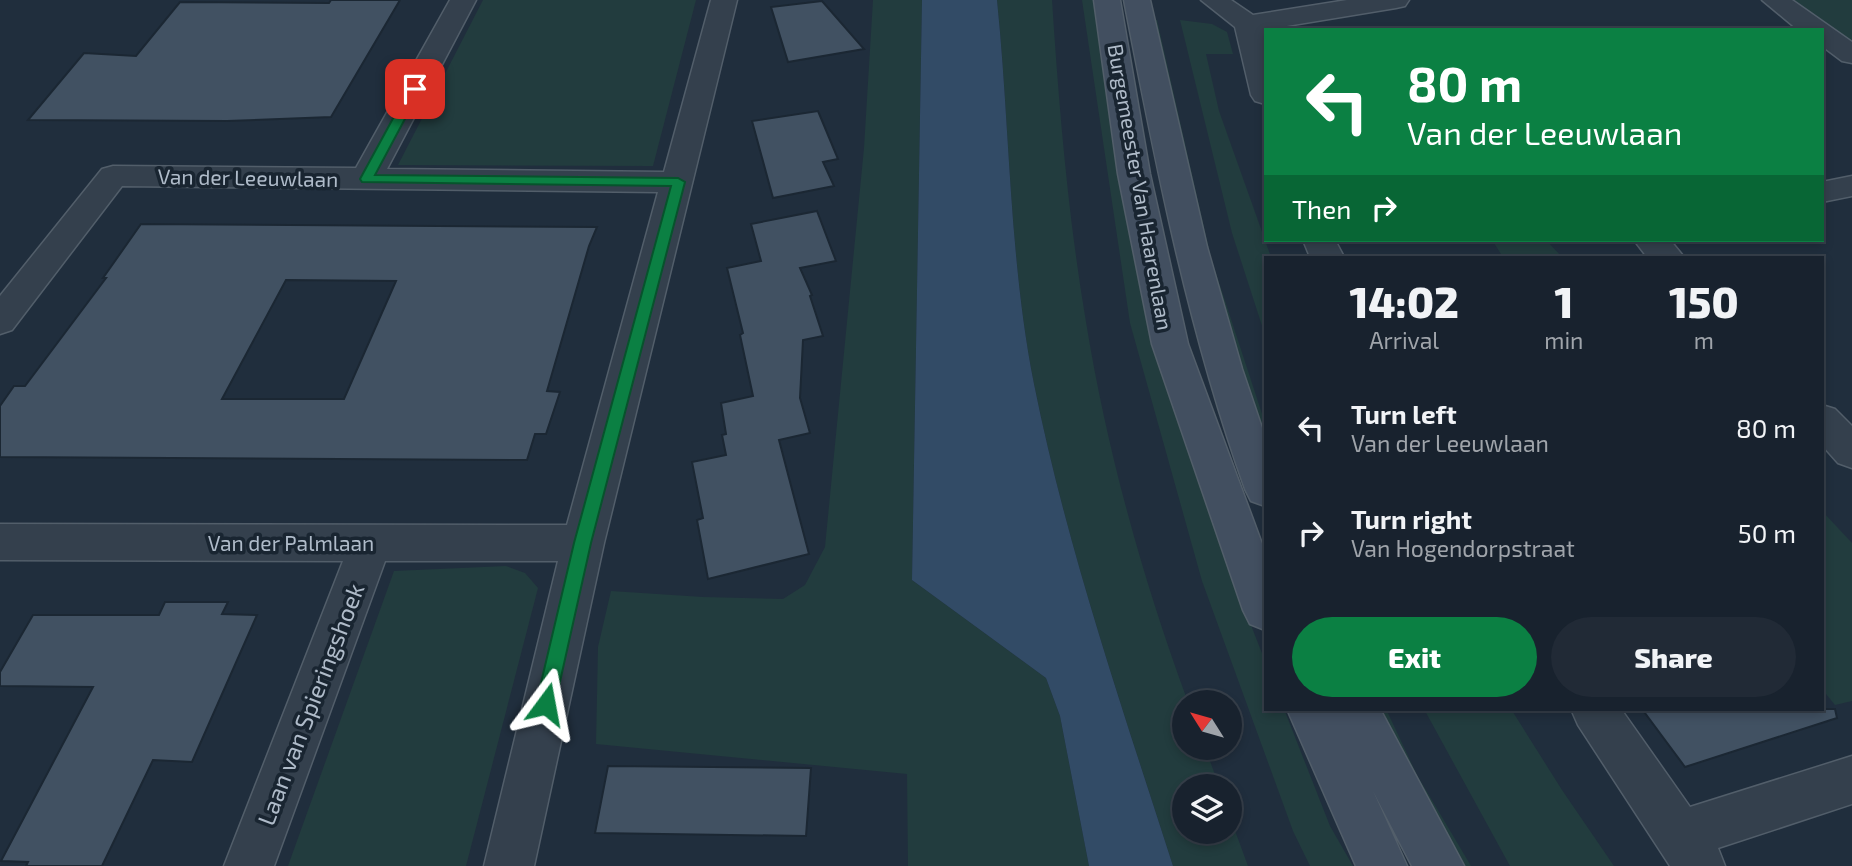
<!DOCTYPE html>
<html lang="en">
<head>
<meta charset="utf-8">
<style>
	:root { --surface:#18222e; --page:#212a36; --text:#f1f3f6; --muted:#9fa4aa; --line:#363f4a; --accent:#0b8043 }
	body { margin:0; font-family:"Exo 2",sans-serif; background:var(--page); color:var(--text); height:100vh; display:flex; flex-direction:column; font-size:26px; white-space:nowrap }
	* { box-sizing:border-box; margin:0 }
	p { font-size:23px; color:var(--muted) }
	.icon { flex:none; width:38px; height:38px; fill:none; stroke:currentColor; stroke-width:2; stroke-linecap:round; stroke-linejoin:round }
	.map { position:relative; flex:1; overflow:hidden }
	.details { position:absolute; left:1264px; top:256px; width:560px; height:455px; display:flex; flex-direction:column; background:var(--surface); border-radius:0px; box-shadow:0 4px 10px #0003,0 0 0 2px var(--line) }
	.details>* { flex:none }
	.guide { position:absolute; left:1264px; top:28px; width:560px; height:214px; border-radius:0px; box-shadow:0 4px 10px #0003,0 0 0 2px var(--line); background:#0b8043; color:#fff; overflow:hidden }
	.needle { width:46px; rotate:307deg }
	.fabs { position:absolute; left:1172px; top:690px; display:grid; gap:14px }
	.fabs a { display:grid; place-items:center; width:70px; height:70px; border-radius:50%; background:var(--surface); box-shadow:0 4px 10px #0003,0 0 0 2px var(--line); font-size:35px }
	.pin { position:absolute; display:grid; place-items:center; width:60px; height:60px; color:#fff; margin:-30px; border-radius:14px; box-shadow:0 4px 10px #0006 }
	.me { position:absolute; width:77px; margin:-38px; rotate:13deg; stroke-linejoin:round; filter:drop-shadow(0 0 5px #0008) }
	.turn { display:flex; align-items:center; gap:24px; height:147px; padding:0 28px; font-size:32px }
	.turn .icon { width:91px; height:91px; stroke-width:2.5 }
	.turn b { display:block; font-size:49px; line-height:60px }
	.then { display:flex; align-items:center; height:66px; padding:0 28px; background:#0003; gap:14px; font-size:26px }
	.eta { display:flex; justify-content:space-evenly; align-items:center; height:119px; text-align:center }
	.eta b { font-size:42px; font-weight:800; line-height:49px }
	.cta { display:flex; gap:14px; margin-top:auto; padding:14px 28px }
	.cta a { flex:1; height:80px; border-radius:42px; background:var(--accent); color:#fff; font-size:28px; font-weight:800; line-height:80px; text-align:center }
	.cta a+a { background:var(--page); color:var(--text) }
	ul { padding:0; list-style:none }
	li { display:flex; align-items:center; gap:21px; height:105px; padding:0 28px }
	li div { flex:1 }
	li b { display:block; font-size:26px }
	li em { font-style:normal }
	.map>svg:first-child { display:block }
</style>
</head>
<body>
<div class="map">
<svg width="1852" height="866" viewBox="0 0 1852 866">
	<rect width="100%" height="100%" fill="#202e3d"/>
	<g fill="#223c3e">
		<polygon points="483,0 696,0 653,166 398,165"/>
		<polygon points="873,0 922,0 912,580 1046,678 1060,716 1089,866 908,866 907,774 596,744 598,647 611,591 703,597 783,599 805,585 825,547 864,148"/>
		<path d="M997 0H1052C1059 107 1068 216 1086 322 1107 451 1143 580 1188 702H1185V747H1205L1219 786H1185V831H1230V817L1248 866H1173C1122 707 1067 548 1034 384 1009 258 1010 127 997 0Z"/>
		<polygon points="1082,0 1095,0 1233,579 1265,661 1265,709 1284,709 1330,826 1353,866 1310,866 1293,831 1202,581 1130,323"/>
		<polygon points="1794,0 1852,0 1852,41 1851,41"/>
		<polygon points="1152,20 1157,20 1211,258 1265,423 1265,445 1245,392 1202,257"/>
		<polygon points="1180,20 1212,24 1227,32 1233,54 1206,54 1219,111 1271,257 1265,257 1265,335 1232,233"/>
		<polygon points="1492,240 1546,240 1562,257 1503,257"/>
		<polygon points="1822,511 1852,543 1852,701 1835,705 1822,689"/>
		<polygon points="506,566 525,573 538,588 466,866 288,866 394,571"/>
		<polygon points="1375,709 1386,709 1417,775 1471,866 1457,866 1406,775"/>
		<polygon points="1424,709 1511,709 1562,790 1614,866 1510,866"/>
	</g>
	<path fill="#324b66" d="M922 0H997C1010 127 1009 258 1034 384 1067 548 1122 707 1173 866H1089L1060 716 1046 678 912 580Z"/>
	<g fill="#415162" stroke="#1b2733" stroke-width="2" fill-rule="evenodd">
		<polygon points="331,0 400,0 331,117 227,121 28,120 84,53 136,56 180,2 329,3"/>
		<polygon points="822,1 864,49 788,62 771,7"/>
		<polygon points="818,111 838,159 823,162 834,186 773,198 752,121"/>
		<polygon points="817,211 836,261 800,268 812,295 810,296 823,336 803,340 800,398 810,433 779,440 809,554 708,579 697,520 703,518 692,462 726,455 722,435 726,434 721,403 753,396 740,335 743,333 727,268 761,261 751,224"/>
		<path d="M141 224 597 227 589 246 547 391 560 392 546 434H535L527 460 0 457V406L14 386H25L106 278H103ZM286 280 396 281 344 399H222Z"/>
		<polygon points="165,602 228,602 222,614 257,615 192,762 153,760 102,866 26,866 28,862 1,861 93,687 0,686 0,672 33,615 159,615"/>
		<polygon points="1642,709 1835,709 1837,718 1685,767"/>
		<polygon points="608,766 811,768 806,836 595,833"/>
	</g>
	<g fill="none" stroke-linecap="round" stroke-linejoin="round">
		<defs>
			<g id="minor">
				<polygon points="450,0 476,0 387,169 664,172 711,0 737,0 604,543 534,866 484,866 558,561 385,561 274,866 224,866 343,561 0,560 0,524 567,525 658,192 122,186 12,330 0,334 0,296 102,169 113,166 356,168"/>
				<polygon points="1201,0 1231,0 1253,15 1347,0 1409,0 1405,6 1396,8 1263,30 1265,39 1265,104 1255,101 1251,95 1235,27"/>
				<polygon points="1762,0 1792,0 1852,42 1852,63 1842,61 1822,46 1822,30 1798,30"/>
				<polygon points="1852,176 1852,196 1822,202 1822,182"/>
				<polygon points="1303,240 1335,240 1344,257 1310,257"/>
				<polygon points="1634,240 1670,240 1684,257 1647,257"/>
				<polygon points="1822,405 1835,409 1852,426 1852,468 1838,463 1822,445"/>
				<polygon points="1571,709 1621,709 1690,807 1852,756 1852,804 1718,848 1725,866 1670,866 1578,725"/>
			</g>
			<g id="secondary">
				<polygon points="1094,0 1120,0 1150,174 1188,344 1265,552 1265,630 1250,624 1243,610 1152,344 1118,174"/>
				<path d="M1124 0H1150L1207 247 1242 369 1265 437V506L1251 501 1245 489C1188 330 1156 166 1124 0Z"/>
				<polygon points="1287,709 1380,709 1464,866 1412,866 1373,791 1407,866 1356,866"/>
			</g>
		</defs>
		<use href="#minor" stroke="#525e6a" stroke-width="3"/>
		<use href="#secondary" stroke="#525e6a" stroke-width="3"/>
		<use href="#minor" fill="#34404d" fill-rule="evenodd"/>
		<use href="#secondary" fill="#424f60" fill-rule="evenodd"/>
	</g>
	<polygon fill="#0b8043" stroke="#07532c" stroke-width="2" points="415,86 421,89 375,175 678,178 685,182 591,543 555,704 552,711 546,714 539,711 536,704 574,543 671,186 362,182 360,179 409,89"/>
	<g text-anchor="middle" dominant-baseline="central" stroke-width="7" stroke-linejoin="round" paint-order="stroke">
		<g font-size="21" fill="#afbbc9" stroke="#192531">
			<text transform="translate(248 177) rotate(1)">Van der Leeuwlaan</text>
			<text transform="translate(1141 187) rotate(80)">Burgemeester Van Haarenlaan</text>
			<text x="291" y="542">Van der Palmlaan</text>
		</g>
		<g font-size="24" fill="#afbbc9" stroke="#192531">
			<text transform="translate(310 704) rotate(-69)">Laan van Spieringshoek</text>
		</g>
	</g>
</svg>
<div class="fabs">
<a><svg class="needle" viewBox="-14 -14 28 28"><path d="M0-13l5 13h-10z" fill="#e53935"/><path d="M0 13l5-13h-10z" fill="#9fa4aa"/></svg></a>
<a><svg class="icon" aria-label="layers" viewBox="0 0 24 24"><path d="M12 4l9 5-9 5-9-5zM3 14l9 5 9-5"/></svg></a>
</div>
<div class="pin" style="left:415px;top:89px;background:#d93025"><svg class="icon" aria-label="arrive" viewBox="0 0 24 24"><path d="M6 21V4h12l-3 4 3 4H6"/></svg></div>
<svg class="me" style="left:546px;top:704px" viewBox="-20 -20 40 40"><path d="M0-17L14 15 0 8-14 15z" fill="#0b8043" stroke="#fff" stroke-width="4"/></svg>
<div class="guide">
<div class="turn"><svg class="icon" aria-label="left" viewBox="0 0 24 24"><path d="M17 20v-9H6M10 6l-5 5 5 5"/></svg><div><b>80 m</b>Van der Leeuwlaan</div></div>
<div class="then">Then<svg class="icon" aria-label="right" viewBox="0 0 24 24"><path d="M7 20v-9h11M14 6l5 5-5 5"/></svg></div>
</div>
<section class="details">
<div class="eta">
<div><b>14:02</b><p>Arrival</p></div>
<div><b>1</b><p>min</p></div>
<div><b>150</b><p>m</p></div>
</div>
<ul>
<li><svg class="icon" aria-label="left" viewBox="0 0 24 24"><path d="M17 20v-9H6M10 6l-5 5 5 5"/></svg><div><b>Turn left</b><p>Van der Leeuwlaan</p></div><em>80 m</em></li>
<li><svg class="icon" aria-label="right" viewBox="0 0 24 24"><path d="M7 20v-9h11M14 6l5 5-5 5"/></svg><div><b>Turn right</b><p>Van Hogendorpstraat</p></div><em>50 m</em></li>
</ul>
<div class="cta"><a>Exit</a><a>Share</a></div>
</section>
</div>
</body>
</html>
